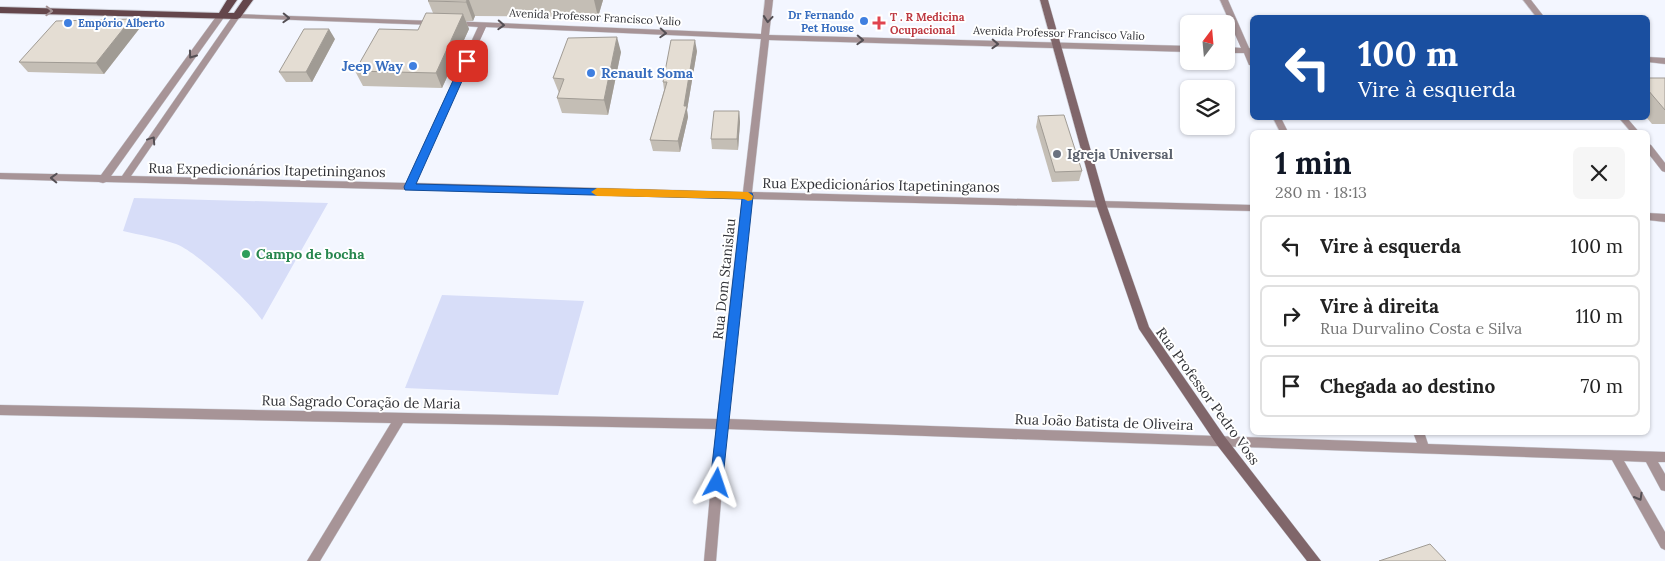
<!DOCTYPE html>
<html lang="pt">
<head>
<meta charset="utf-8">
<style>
	:root { --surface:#fff; --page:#f6f6f6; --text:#222; --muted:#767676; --line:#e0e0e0; --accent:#111827 }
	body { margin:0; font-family:Lora,serif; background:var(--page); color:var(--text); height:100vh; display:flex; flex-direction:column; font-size:19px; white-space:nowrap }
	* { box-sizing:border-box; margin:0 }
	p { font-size:16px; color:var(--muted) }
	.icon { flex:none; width:28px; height:28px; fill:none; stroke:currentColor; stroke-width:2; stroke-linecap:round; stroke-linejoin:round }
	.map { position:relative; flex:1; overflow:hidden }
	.details { position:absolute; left:1250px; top:130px; width:400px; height:305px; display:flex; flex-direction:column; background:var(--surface); border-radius:8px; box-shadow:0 1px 4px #0004 }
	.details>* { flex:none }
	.banner { position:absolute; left:1250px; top:15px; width:400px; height:105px; border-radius:8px; box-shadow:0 1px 4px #0004; background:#1a4fa0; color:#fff; overflow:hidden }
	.needle { width:32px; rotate:16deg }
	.tools { position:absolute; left:1180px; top:15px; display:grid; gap:10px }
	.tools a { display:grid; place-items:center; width:55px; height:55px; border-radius:8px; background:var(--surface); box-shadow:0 1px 4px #0004; font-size:25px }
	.pin { position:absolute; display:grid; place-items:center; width:42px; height:42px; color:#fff; margin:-21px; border-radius:10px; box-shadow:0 2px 8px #0006 }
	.me { position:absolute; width:55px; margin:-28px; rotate:5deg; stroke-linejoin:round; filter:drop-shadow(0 0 4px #0008) }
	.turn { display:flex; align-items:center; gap:18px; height:105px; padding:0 25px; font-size:22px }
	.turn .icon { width:65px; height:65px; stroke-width:2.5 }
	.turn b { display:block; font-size:35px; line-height:42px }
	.round { display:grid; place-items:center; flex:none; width:52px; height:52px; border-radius:8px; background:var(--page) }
	.headline { display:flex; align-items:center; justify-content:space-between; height:85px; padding:0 25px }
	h1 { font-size:30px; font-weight:700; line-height:38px; color:var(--accent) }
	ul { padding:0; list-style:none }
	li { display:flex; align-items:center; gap:15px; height:62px; margin:0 10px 8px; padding:0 15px; border:2px solid var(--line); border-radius:8px }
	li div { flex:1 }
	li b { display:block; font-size:19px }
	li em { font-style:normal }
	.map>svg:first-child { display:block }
</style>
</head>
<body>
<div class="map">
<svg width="1665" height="561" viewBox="0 0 1665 561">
	<rect width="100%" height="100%" fill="#f3f6ff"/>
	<g fill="#d7ddf8">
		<path d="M134 198 328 203 262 320C249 301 196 251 176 244 159 238 140 235 123 231Z"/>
		<polygon points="442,295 584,301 558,395 405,388"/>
	</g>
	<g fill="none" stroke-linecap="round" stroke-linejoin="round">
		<defs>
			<g id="street">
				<path d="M765 0H773L769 35 1189 46V52L769 40 752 192 1252 205V211L752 199 728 419 1417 443 1413 432H1424L1428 444 1665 452V462H1658L1665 474V491L1661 490 1646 462 1624 461 1665 532V550L1661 548 1612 460 727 429 716 561H704L716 429 403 423 320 561H307L391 423 0 415V405L717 419 742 198 106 182 103 183 99 182 0 179V173L101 175 218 14H221L225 16 111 176H122L234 14 434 21 438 23 434 25 239 18 131 176 406 183 478 27 453 25 449 23 450 21 761 34ZM486 27 761 39 743 192 415 183Z"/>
				<polygon points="1220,0 1228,0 1249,48 1252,49 1252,65 1249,65 1244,53 1226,53 1226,47 1241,48"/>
				<polygon points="1523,0 1531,0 1545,18 1537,18"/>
				<polygon points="1648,57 1665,58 1665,64 1648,62"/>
				<polygon points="1273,118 1281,118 1288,132 1280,132"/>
				<polygon points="1619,118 1627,118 1639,132 1631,132"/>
				<polygon points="1648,144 1651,145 1665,163 1665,172 1662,171 1648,153"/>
				<polygon points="1648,213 1665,214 1665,222 1648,220"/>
			</g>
			<polygon id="secondary" points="1040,0 1048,0 1106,204 1149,327 1225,437 1321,561 1307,561 1217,445 1139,329 1096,204"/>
			<polygon id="primary" points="227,0 237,0 228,13 234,13 243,0 253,0 240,18 237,19 0,13 0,7 219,13"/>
		</defs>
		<use href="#street" stroke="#d0d3db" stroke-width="1"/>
		<use href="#secondary" stroke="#d0d3db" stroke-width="1"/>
		<use href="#primary" stroke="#d0d3db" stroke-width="2"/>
		<use href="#street" fill="#a79497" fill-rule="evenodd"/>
		<use href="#secondary" fill="#80666a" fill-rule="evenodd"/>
		<use href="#primary" fill="#64464b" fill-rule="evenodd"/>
	</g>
	<g fill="#c4beb5">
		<polygon points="429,0 603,0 598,17 475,16 473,21 466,21 469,29 442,88 363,86 355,71 418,30 433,13 428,1"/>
		<polygon points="139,29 104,74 28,72 19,62"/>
		<polygon points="335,39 312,82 286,82 279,72"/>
		<polygon points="697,51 687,110 688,117 680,152 653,151 650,140 664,90 663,82"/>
		<polygon points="621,52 608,115 562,113 557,98 559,93 553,78"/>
		<polygon points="1648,78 1665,78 1665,124 1652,124 1647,118 1648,118"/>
		<polygon points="739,111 740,122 738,150 712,149 711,139"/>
		<polygon points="1038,116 1082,171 1079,181 1052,182 1036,127"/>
	</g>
	<g fill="#a09b94">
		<polygon points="467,0 469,0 475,16 473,21 466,2"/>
		<polygon points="594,0 603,0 598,17"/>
		<polygon points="463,14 469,29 442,88 436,73"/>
		<polygon points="131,19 139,29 104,74 96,63"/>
		<polygon points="329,29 335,39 312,82 306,72"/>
		<polygon points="617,37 621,52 608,115 604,100"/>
		<polygon points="695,40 697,51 687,110 688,117 680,152 678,141"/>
		<polygon points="739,111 740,122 738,150 737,139"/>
	</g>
	<g fill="#e4ddd3" stroke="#a09b94">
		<polygon points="429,0 467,0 466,2 428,1"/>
		<polygon points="426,13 463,14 436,73 355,71 379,29 418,30"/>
		<polygon points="131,19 96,63 19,62 56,21"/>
		<polygon points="304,29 329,29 306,72 279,72"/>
		<polygon points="617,37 604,100 557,98 564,79 553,78 568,38"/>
		<polygon points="671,40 695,40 684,106 687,106 678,141 650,140 667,82 663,82"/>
		<polygon points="1648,78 1665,78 1665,110 1648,90"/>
		<polygon points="714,111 739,111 737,139 711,139"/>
		<polygon points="1064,115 1082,171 1055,172 1038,116"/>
		<polygon points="1430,544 1446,561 1379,561"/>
	</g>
	<defs><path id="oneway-chevron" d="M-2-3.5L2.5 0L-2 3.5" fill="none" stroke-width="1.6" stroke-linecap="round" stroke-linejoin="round" transform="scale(1.25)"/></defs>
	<use stroke="#a29093" href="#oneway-chevron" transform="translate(49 11) rotate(2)"/>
	<g stroke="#544f54">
		<use href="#oneway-chevron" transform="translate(286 18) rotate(2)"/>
		<use href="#oneway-chevron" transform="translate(768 19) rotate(95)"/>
		<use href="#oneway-chevron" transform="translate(501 25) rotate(3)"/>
		<use href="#oneway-chevron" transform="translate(663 33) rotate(3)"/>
		<use href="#oneway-chevron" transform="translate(860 40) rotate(2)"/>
		<use href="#oneway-chevron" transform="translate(995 44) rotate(2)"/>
		<use href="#oneway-chevron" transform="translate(192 55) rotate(126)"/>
		<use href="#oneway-chevron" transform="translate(152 140) rotate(-56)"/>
		<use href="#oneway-chevron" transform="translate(54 178) rotate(-178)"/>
		<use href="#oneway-chevron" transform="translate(1639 497) rotate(60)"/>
	</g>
	<polygon fill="#1a73e8" stroke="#114b97" points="463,59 471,61 416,184 752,193 753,196 722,487 717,489 712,487 710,483 742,199 405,190 404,187"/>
	<polygon fill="#f59e0b" points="597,188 748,192 753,196 752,200 748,201 744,199 597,196 591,192"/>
	<g fill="#3f7fe0" stroke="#fff" stroke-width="2">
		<circle cx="864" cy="21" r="5"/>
		<circle cx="68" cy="23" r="5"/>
		<circle cx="413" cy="66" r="5"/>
		<circle cx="591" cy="73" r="5"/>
	</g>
	<path fill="#e0444e" stroke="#fff" stroke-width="2" d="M876.5 15.5h5v5h5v5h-5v5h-5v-5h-5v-5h5z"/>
	<circle fill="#6b7280" stroke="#fff" stroke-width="2" cx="1057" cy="154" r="5"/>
	<circle fill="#2e9e5b" stroke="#fff" stroke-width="2" cx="246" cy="254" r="5"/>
	<g text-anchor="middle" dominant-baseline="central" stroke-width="4" stroke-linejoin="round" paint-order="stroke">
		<g font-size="11" font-weight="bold" fill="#366cbe" stroke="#fff" text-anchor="end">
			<text x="854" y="15">Dr Fernando<tspan x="854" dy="13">Pet House</tspan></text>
			<text x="78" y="23" text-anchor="start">Empório Alberto</text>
		</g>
		<g font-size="11" fill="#313237" stroke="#fff">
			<text transform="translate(595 17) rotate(3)">Avenida Professor Francisco Valio</text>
			<text transform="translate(1059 33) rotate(2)">Avenida Professor Francisco Valio</text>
		</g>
		<g font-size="11" font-weight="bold" fill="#be3a42" stroke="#fff" text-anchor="start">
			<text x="890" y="17">T . R Medicina<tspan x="890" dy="13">Ocupacional</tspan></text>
		</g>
		<g font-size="14" font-weight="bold" fill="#366cbe" stroke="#fff" text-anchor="end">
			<text x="403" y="66">Jeep Way</text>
			<text x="601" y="73" text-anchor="start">Renault Soma</text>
		</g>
		<g font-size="14" font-weight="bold" fill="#5b616d" stroke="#fff" text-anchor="start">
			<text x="1067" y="154">Igreja Universal</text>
		</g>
		<g font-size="14" fill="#313237" stroke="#fff">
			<text transform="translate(267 170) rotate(1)">Rua Expedicionários Itapetininganos</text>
			<text transform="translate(881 185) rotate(1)">Rua Expedicionários Itapetininganos</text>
			<text transform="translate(724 279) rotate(-84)">Rua Dom Stanislau</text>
			<text transform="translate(1208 396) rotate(54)">Rua Professor Pedro Voss</text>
			<text transform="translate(361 402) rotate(1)">Rua Sagrado Coração de Maria</text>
			<text transform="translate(1104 422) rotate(2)">Rua João Batista de Oliveira</text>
		</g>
		<g font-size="14" font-weight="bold" fill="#27864d" stroke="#fff" text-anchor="start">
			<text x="256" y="254">Campo de bocha</text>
		</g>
	</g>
</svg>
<div class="tools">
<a><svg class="needle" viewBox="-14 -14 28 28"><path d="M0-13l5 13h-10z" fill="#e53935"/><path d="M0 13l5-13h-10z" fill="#767676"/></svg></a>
<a><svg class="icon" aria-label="layers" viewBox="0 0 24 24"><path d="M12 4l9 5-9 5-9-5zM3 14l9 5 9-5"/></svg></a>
</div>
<div class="pin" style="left:467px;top:61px;background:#d93025"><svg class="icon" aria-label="arrive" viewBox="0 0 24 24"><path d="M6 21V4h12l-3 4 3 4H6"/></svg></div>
<svg class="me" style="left:717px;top:483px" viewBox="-20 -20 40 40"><path d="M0-17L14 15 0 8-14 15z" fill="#1a73e8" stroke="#fff" stroke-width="4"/></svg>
<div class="banner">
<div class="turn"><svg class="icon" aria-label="left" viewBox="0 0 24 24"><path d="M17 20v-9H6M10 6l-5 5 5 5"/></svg><div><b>100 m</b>Vire à esquerda</div></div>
</div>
<section class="details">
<div class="headline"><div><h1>1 min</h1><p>280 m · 18:13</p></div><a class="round"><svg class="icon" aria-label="close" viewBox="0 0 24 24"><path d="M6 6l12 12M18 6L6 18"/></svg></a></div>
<ul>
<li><svg class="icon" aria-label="left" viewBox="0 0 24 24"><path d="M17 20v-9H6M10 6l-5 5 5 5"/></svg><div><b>Vire à esquerda</b></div><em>100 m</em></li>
<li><svg class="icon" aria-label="right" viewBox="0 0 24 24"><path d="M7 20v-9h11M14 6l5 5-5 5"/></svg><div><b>Vire à direita</b><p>Rua Durvalino Costa e Silva</p></div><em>110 m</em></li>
<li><svg class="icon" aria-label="arrive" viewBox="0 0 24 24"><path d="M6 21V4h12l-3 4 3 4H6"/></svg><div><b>Chegada ao destino</b></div><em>70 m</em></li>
</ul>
</section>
</div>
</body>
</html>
